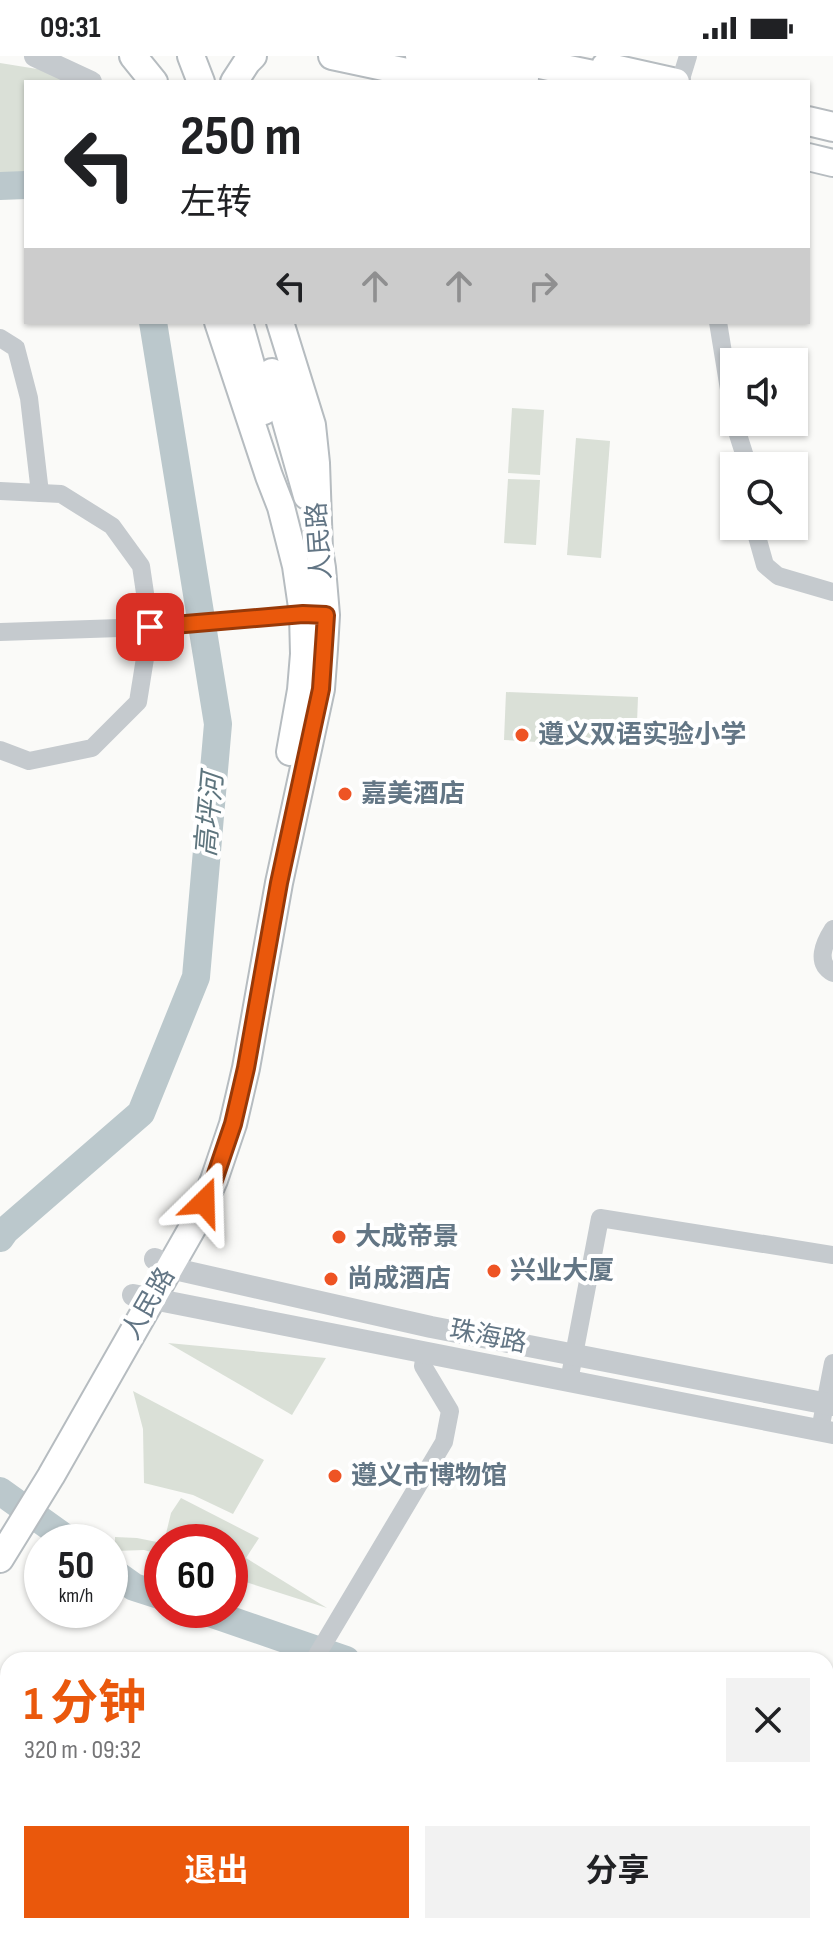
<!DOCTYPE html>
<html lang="zh">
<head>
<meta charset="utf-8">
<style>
	:root { --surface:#fff; --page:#f2f2f2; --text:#202124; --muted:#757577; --accent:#ea580c }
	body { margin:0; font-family:"Sofia Sans Condensed","Noto Sans SC",sans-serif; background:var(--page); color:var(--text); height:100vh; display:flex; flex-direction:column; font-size:30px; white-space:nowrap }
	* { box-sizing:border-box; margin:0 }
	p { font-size:26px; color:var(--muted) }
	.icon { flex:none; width:44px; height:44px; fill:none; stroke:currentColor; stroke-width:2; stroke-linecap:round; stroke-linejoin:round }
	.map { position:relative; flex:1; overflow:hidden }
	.panel { position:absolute; left:0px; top:1596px; width:834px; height:282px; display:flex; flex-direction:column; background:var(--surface); border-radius:24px 24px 0 0; box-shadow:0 2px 6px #0004 }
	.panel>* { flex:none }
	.banner { position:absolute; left:24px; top:24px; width:786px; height:244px; border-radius:0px; box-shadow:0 2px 6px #0004; background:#fff; color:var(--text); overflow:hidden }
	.buttons { position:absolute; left:720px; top:292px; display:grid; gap:16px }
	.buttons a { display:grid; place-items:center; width:88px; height:88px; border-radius:0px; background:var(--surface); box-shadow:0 2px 6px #0004; font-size:40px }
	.speed { position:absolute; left:24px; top:1468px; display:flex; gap:16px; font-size:40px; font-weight:700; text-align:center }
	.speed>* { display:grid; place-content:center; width:104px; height:104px; border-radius:50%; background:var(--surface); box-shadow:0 2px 6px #0004; line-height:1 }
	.speed small { font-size:20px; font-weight:400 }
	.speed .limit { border:12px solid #d22; background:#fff; color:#111 }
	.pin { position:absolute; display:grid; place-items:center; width:68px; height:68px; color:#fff; margin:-34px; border-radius:16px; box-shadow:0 4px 12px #0006 }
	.me { position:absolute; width:88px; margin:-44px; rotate:22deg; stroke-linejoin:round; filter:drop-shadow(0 0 6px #0008) }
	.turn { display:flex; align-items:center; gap:28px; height:168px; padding:0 24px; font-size:36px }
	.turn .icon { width:104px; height:104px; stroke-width:2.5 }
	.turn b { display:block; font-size:56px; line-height:68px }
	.lanes { display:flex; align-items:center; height:76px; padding:0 24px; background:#0003; justify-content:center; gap:40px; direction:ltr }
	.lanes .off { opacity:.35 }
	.round { display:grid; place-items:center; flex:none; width:84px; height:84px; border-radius:0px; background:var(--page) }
	.overview { display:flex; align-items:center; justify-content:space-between; height:136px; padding:0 24px }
	h1 { font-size:48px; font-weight:700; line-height:60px; color:var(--accent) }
	.button { display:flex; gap:16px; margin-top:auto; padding:16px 24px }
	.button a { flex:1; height:92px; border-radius:0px; background:var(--accent); color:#fff; font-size:32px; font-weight:700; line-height:92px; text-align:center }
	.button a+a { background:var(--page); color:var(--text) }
	.status { display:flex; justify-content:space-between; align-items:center; height:56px; padding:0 40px; background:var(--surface); direction:ltr }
	.status svg { height:22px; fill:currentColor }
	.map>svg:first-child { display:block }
</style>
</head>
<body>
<div class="status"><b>09:31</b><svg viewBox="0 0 49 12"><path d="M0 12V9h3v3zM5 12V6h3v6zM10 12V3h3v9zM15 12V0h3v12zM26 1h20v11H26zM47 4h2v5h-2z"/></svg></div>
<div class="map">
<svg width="833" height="1877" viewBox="0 0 833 1877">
	<rect width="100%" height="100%" fill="#fafaf8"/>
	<g fill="#dae0d7">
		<polygon points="0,7 56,16 72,26 26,26 26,137 0,138"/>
		<polygon points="512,352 544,354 540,419 508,417"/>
		<polygon points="576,382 610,385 601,502 567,499"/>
		<polygon points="508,423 540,424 536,489 504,487"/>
		<polygon points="506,636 638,641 636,692 504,684"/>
		<polygon points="168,1287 326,1302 292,1359"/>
		<polygon points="133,1335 264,1404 233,1458 193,1439 144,1427 143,1373"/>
		<polygon points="181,1442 259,1482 246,1502 327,1552 230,1521 230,1486 164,1486 171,1457"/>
		<polygon points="115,1481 137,1482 162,1487 162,1499 144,1494 115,1495"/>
	</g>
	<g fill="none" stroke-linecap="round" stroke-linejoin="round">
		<g stroke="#bbc8cc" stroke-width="28">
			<polyline points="0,130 26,129"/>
			<polyline points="0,1182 5,1175 141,1057 196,921 218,668 153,266"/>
			<polyline points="0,1435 71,1486"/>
			<polyline points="110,1514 134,1531 162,1540"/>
			<polyline points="201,1554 346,1604"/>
			<polyline points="500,1870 501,1877"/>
		</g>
		<defs>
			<g id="primary">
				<polyline points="133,0 154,26"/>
				<polyline points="191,0 201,26"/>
				<polyline points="332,0 454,26"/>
				<polyline points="605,10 676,26"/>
				<polyline points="234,26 247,6 253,0"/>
				<polyline points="808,101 833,107"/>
				<polyline points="218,266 269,420 281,451 296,510 303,558 304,598 301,634 290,696"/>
				<polyline points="239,266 264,355"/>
				<polyline points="272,316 307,440"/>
				<polyline points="0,1503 51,1420 194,1169 214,1124 233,1068 246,1012 279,827 321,633 324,593 326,559 322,512 319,494 316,407 312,369 280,266"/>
			</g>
			<g id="trunk">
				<polyline points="420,0 524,22"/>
				<polyline points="501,0 627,26"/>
				<polyline points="808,65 833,71"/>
			</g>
		</defs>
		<use href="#primary" stroke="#b6bcc0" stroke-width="30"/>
		<use href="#trunk" stroke="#b6bbbf" stroke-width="32"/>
		<g stroke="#c5cace" stroke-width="18">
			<polyline points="680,26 688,0"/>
			<polyline points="718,266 734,364"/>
			<polyline points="0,282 16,292 29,342 40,437"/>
			<polyline points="734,366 748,410"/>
			<polyline points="0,435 61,438 112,470 141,510 150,571 138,646 92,692 29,705 0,694"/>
			<polyline points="756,470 756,477 765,509 778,520 833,536"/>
			<polyline points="0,576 150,571 303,558 315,558"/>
			<path d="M833 873C824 887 815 907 833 917"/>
			<polyline points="569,1325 600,1162 833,1199"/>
			<polyline points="820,1374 833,1307"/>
			<polyline points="314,1604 444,1386 450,1355 423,1310 425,1297"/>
			<polyline points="0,1801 8,1805"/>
			<polyline points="133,1870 147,1877"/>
		</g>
		<g stroke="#c5cace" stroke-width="22">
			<polyline points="35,0 91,26"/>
			<polyline points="155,1203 170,1212 431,1271 833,1349"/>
			<polyline points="133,1239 833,1377"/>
		</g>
		<use href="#primary" stroke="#fff" stroke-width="26"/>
		<use href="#trunk" stroke="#fff" stroke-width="28"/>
	</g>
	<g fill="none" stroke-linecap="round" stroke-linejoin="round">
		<defs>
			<polyline id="route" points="150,571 303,558 326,559 321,633 279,827 246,1012 233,1068 214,1124 204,1146"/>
		</defs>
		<use href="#route" stroke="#983908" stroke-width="20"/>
		<use href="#route" stroke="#ea580c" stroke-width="14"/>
	</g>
	<g fill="#ee5424" stroke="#fff" stroke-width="3">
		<circle cx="522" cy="679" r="8"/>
		<circle cx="345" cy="738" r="8"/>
		<circle cx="339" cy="1181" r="8"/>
		<circle cx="494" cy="1215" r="8"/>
		<circle cx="331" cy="1223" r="8"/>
		<circle cx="335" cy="1420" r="8"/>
	</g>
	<g text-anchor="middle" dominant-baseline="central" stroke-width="8" stroke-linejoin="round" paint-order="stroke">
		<g font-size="26" fill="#637685" stroke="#fff">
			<text transform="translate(320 485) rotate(-94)">人民路</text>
			<text transform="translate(149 1248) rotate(-60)">人民路</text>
			<text transform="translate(488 1281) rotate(11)">珠海路</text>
		</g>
		<g font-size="26" font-weight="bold" fill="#637685" stroke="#fff" text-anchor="start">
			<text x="538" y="679">遵义双语实验小学</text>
			<text x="361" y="738">嘉美酒店</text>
			<text x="355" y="1181">大成帝景</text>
			<text x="510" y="1215">兴业大厦</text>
			<text x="347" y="1223">尚成酒店</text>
			<text x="351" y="1420">遵义市博物馆</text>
		</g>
		<g font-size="28" font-style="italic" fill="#5e757e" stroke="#fff">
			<text transform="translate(210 759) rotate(-85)">高坪河</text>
		</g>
	</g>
</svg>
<div class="buttons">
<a><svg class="icon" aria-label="sound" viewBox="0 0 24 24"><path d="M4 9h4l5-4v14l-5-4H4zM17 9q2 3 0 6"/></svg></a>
<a><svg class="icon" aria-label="search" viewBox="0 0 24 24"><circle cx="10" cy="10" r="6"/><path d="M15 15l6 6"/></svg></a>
</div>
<div class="speed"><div>50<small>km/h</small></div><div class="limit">60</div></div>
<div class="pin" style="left:150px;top:571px;background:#d93025"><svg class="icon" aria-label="arrive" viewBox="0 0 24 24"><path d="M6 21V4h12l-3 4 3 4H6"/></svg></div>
<svg class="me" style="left:204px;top:1146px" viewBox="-20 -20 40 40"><path d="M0-17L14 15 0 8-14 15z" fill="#ea580c" stroke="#fff" stroke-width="4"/></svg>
<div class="banner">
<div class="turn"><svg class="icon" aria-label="left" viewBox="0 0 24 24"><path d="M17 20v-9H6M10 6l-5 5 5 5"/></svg><div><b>250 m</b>左转</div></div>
<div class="lanes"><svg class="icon" aria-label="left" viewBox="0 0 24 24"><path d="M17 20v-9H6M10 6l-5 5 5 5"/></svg><svg class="icon off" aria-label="ahead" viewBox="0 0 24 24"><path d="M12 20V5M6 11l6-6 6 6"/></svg><svg class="icon off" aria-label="ahead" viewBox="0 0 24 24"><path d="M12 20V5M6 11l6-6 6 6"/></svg><svg class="icon off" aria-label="right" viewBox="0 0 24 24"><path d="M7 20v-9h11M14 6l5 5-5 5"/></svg></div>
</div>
<section class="panel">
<div class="overview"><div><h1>1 分钟</h1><p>320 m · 09:32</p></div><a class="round"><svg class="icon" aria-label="close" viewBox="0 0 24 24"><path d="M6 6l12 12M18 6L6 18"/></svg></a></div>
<div class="button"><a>退出</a><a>分享</a></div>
</section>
</div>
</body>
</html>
